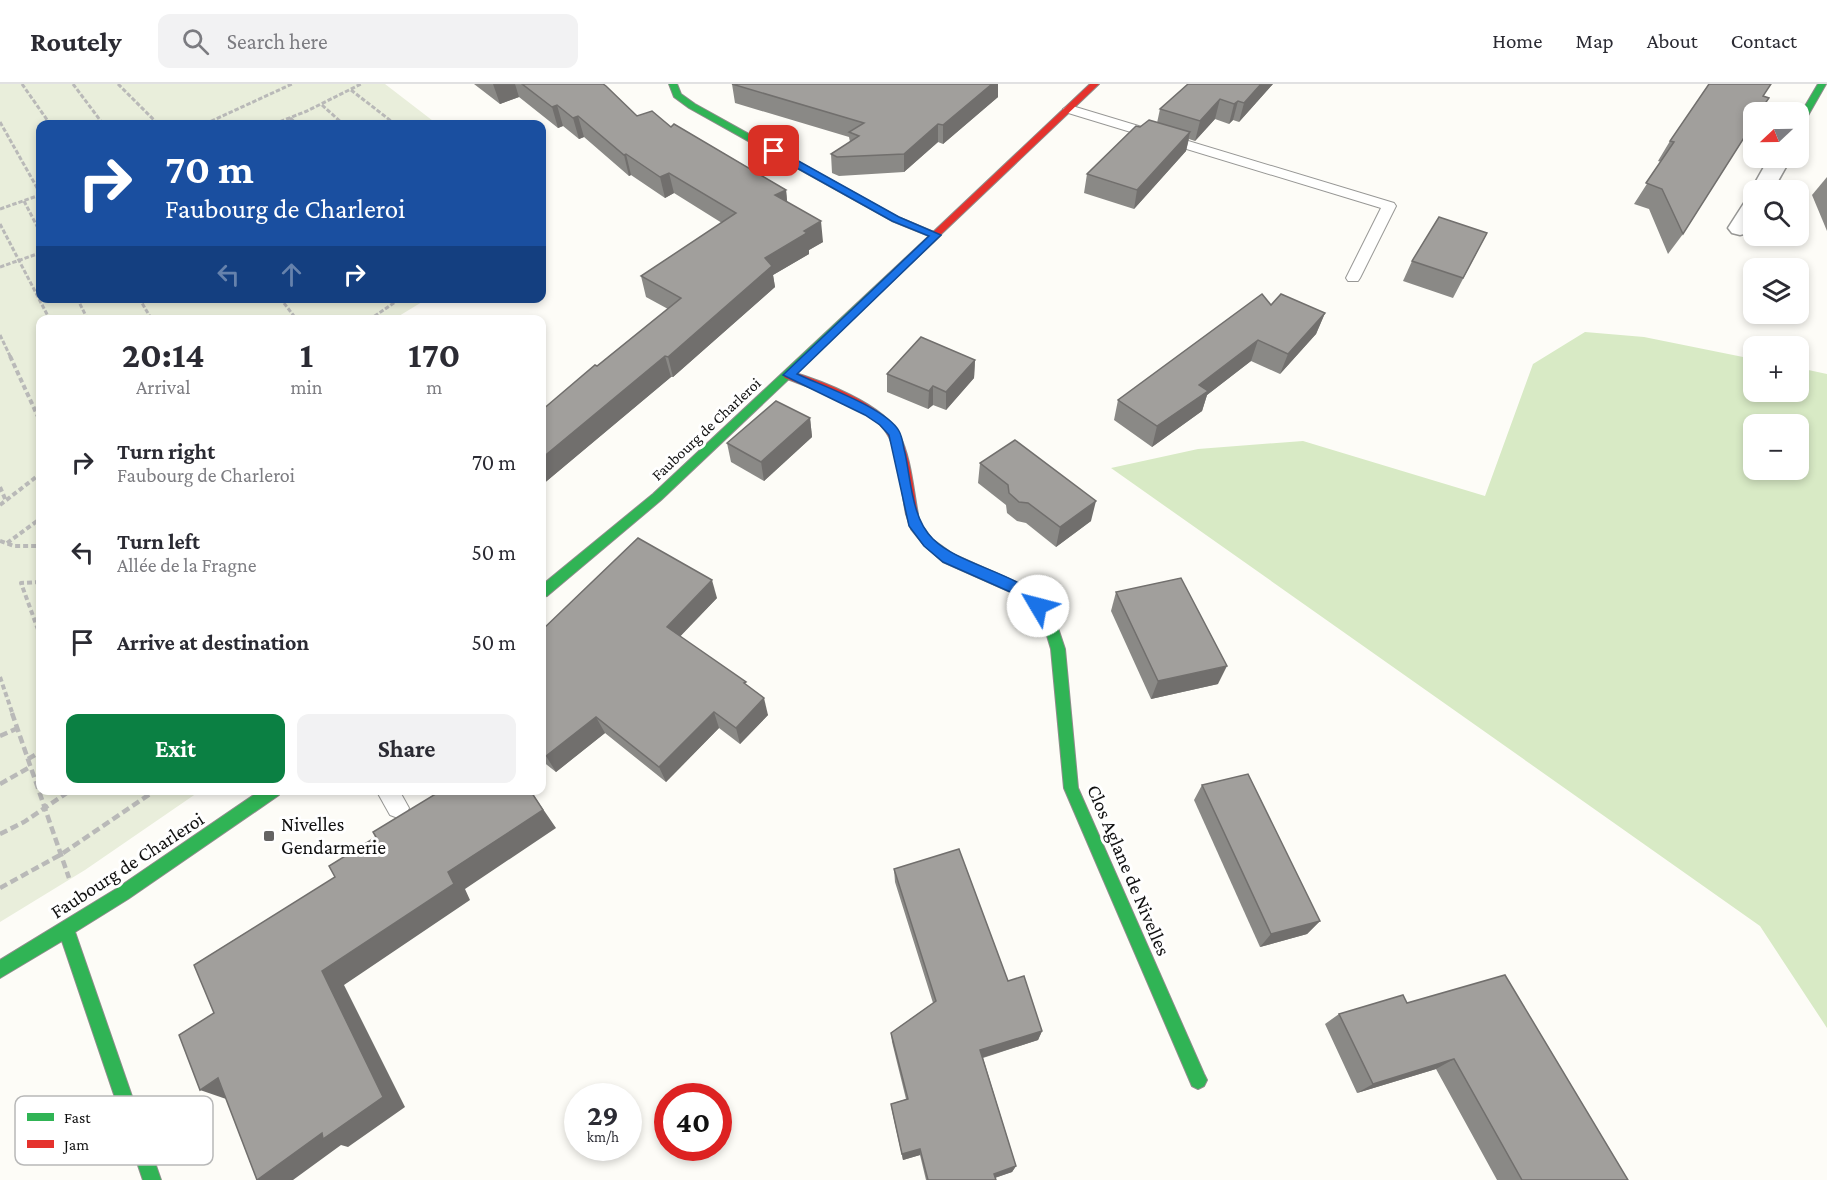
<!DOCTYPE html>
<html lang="en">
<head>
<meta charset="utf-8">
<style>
	:root { --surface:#fff; --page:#f2f2f3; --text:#2b2b33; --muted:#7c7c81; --line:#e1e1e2; --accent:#0b8043 }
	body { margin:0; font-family:"Crimson Pro",serif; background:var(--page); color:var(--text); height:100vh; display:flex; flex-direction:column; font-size:22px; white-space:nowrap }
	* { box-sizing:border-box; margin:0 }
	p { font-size:20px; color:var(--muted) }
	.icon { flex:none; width:33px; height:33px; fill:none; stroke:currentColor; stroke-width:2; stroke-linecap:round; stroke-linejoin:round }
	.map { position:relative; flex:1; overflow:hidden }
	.panel { position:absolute; left:36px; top:231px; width:510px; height:480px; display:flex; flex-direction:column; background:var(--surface); border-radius:12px; box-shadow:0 3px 9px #0003 }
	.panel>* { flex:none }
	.banner { position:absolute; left:36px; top:36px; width:510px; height:183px; border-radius:12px; box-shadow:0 3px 9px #0003; background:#1a4fa0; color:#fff; overflow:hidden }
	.needle { width:39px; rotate:248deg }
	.buttons { position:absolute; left:1743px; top:18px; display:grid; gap:12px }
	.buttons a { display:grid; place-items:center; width:66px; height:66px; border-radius:12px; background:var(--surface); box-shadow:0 3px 9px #0003; font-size:30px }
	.speed { position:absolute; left:564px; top:999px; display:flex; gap:12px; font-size:30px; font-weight:700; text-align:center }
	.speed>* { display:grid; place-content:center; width:78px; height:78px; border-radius:50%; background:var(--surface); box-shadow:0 3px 9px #0003; line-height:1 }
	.speed small { font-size:15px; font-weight:400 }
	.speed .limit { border:9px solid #d22; background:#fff; color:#111 }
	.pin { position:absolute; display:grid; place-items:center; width:51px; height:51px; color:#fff; margin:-26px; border-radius:12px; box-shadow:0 3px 9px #0006 }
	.me { position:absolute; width:66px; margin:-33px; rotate:307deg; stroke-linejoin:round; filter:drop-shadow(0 0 4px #0008) }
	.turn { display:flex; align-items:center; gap:21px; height:126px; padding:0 30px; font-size:27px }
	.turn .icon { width:78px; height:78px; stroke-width:2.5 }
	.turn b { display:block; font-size:42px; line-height:51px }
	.lanes { display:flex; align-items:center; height:57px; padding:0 30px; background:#0003; justify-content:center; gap:30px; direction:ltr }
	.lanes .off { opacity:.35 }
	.eta { display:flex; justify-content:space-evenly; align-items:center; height:102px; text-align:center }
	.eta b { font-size:36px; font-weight:700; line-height:42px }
	.button { display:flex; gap:12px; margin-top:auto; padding:12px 30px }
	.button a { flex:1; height:69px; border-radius:12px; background:var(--accent); color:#fff; font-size:24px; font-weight:700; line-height:69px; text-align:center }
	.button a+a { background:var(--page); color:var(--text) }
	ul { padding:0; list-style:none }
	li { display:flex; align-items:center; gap:18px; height:90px; padding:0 30px }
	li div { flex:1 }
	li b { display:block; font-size:22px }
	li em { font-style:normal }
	header { display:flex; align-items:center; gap:36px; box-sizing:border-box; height:84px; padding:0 30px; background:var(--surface); border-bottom:2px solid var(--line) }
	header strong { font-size:28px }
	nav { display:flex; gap:33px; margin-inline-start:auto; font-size:21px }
	.search { width:420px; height:54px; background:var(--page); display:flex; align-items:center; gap:15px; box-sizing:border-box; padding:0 21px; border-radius:12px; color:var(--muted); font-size:22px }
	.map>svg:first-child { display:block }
</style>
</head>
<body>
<header>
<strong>Routely</strong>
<div class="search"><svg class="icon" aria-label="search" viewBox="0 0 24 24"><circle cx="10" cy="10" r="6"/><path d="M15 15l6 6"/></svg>Search here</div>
<nav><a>Home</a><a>Map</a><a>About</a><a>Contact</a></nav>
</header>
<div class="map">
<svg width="1827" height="1096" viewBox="0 0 1827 1096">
	<rect width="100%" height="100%" fill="#fdfcf7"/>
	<path fill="#d8eac5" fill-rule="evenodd" d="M1585 248 1644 253 1753 275 1754 308H1798L1799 284 1827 290V944L1760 842 1111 384 1198 365 1303 357 1485 412 1533 280ZM1754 340H1798V386H1754Z"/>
	<polygon fill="#e9eedb" points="0,0 385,0 437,40 40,40 40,214 427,215 394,235 40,236 40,706 200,707 85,786 0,838"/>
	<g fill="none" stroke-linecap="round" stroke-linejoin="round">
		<defs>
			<g id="lane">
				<polygon points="1069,21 1394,119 1396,122 1360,194 1358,197 1348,197 1346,194 1381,124 1065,28 1063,25"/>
				<polygon points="376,706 399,706 409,724 406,731 398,734 390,731"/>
			</g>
			<g id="street">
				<polygon points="1769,74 1791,74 1773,106 1754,106 1754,110 1751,106"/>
				<polygon points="1754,114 1754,141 1748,149 1740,151 1732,149 1728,144 1746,116"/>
			</g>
			<g id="fast">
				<polygon points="669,0 677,0 681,10 695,20 898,133 941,151 661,416 547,512 542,513 542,501 653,410 929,152 892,137 689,24 674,13"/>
				<polygon points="1818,0 1826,0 1802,42 1798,45 1798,34"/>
				<polygon points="912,425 916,427 921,440 932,455 953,470 1034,506 1053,529 1065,565 1078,704 1204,990 1207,996 1204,1002 1198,1005 1192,1002 1064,704 1051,565 1042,535 1024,514 943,478 924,461 911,445 906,430"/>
				<polygon points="261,706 281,706 279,711 128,815 75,848 161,1096 143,1096 62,857 0,894 0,876 116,805"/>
			</g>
			<g id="jam">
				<polygon points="1090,0 1099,0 937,154 931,154 931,150"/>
				<path d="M789 287C820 296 884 320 899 350 911 373 913 404 918 430L916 433H908L906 430C901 406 900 375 889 353 874 323 814 306 785 294L783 291Z"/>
			</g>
		</defs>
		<use href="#lane" stroke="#979795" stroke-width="2"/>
		<use href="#street" stroke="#979795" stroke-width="3"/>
		<use href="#fast" stroke="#8e8d8b" stroke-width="2"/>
		<use href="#jam" stroke="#8e8d8b" stroke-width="2"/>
		<g stroke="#b9b9b8" stroke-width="3" stroke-dasharray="4.5 2" stroke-linecap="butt">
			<polyline points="22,0 50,40"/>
			<polyline points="73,0 103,40"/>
			<polyline points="118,0 158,40"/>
			<polyline points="351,6 395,40"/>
			<polyline points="322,21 343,40"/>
			<polyline points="290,34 297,40"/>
			<polyline points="0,38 40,109"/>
			<polyline points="205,40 292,0"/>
			<polyline points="274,40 307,27 361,0"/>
			<polyline points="24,117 40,148"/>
			<polyline points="0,125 40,111"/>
			<polyline points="0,140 50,236"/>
			<polyline points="0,183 40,169"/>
			<polyline points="77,214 88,236"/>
			<polyline points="139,214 152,236"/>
			<polyline points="280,214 297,236"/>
			<polyline points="369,236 401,214"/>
			<polyline points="0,251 11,274"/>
		</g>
		<g stroke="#b9b9b8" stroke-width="4" stroke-dasharray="5 3" stroke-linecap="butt">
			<polyline points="10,272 40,337"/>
			<polyline points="0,403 6,417"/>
			<polyline points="0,421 40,390"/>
			<polyline points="0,457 14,462 40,462"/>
			<polyline points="7,459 40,435"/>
			<polyline points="40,498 21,499 40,551"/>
			<polyline points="0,593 13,631"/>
		</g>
		<g stroke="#b9b9b8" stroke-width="4.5" stroke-dasharray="8 4" stroke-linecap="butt">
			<polyline points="12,629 69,794"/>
			<polyline points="0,652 18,644"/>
			<polyline points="28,675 40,668"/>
			<polyline points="0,700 30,683"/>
			<polyline points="0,750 24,738 71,706"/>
			<polyline points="0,804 60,771 156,706"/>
		</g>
		<use href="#lane" fill="#fffffe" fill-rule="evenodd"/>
		<use href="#street" fill="#fffffe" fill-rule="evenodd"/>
		<use href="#fast" fill="#30b455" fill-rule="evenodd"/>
		<use href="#jam" fill="#e5322d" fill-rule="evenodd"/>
	</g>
	<g fill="#8a8986">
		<polygon points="474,0 603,0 637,32 671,43 786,106 787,118 823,158 809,166 809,170 773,191 775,203 673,293 671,293 542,401 542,326 668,225 646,213 641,192 722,139 674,109 665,114 631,91 629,92 584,53 579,55 563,42 558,44 519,13 500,20"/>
		<polygon points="732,0 998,0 998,13 943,60 938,58 904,88 839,92 832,89 831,70 850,58 849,53 735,19"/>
		<polygon points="1273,0 1239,38 1233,36 1229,40 1215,35 1195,57 1189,55 1186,67 1134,125 1084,109 1087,90 1140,43 1157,39 1160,25"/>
		<polygon points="1763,12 1683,150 1668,170 1649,125 1634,120 1661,78 1658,77 1670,57"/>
		<polygon points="1827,93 1827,147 1812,111"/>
		<polygon points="1487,149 1453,214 1403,197 1412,177"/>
		<polygon points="1271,221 1325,229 1316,250 1280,290 1251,277 1207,311 1202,327 1152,363 1114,336 1118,316"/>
		<polygon points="975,276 974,294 946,326 933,321 928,325 887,308 887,290"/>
		<polygon points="810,334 812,353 764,397 731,378 727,359"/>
		<polygon points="980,379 1091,437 1056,463 1026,439 1017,437 1007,429 1006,421 978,399"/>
		<polygon points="1116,508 1218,600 1151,615 1111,527"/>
		<polygon points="717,514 680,552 746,601 768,631 740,660 719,644 666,698 605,649 556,688 542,677 542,546"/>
		<polygon points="1202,701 1320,837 1307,850 1260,863 1194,716"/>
		<polygon points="894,785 1008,897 1042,947 1038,956 983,974 1016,1082 1012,1088 995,1094 996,1096 926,1096 920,1071 903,1076 892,1027 891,1020 906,1015 892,958 891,949 933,919 895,798"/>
		<polygon points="1407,919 1628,1096 1497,1096 1436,985 1357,1009 1325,940 1339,930"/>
	</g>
	<g fill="#716f6d">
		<polygon points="493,0 515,0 519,13 500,20"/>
		<polygon points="992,0 998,0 998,13 943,60 943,41"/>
		<polygon points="1261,0 1273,0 1239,38 1244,19"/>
		<polygon points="1220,15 1215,35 1195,57 1200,37"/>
		<polygon points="1238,17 1233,36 1229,40 1234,20"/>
		<polygon points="557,21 563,42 558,44 552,23"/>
		<polygon points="578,32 584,53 579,55 573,34"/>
		<polygon points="938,40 938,58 904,88 904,70"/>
		<polygon points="1190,48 1186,67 1134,125 1137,106"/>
		<polygon points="626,70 631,91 629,92 624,71"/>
		<polygon points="669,89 674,109 665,114 660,93"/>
		<polygon points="786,106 788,126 775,111"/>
		<polygon points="821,137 823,158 809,166 809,170 773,191 775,203 673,293 668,273 765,174 804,147"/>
		<polygon points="1325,229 1316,250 1280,290 1288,270"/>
		<polygon points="1258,256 1251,277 1207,311 1202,327 1152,363 1157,342 1199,301"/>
		<polygon points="665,272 671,293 542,401 542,374"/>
		<polygon points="975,276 974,294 946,326 946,308"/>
		<polygon points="933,302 933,321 928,325 929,307"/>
		<polygon points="810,334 812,353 764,397 761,378"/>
		<polygon points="1096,417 1091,437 1056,463 1060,443"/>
		<polygon points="712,496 717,514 673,560 667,543"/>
		<polygon points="1227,582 1218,600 1151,615 1158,597"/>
		<polygon points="764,614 768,631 740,660 736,644"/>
		<polygon points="714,628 719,644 666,698 659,683"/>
		<polygon points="596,633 605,649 556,688 546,672"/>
		<polygon points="530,706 556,744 465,805 470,816 344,901 405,1023 348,1063 341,1061 293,1096 257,1096 322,887"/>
		<polygon points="1320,837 1307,850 1260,863 1271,850"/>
		<polygon points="1042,947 1038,956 978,975 980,966"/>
		<polygon points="1454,975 1436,985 1357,1009 1373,1000"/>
		<polygon points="218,994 229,1016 200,1006"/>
		<polygon points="920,1065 920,1071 903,1076 902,1070"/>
		<polygon points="1016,1082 1012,1088 991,1095 994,1090"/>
	</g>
	<g fill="#a19f9c" stroke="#716f6d" stroke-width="1.5">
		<polygon points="522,0 603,0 606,2 637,32 652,27 671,43 674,40 786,106 775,111 821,137 804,147 807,149 765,174 772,182 668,273 665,272 542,374 542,326 595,281 597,282 681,214 641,192 736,129 669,89 660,93 626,70 624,71 578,32 573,34 557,21 552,23"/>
		<polygon points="732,0 992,0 943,41 938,40 904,70 837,73 831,70 859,52 849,48 864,39"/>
		<polygon points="1188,0 1261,0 1244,19 1238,17 1234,20 1220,15 1200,37 1160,25"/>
		<polygon points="1709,0 1771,0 1763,12 1769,14 1759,28 1754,28 1754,38 1683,150 1662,105 1646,99 1674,58 1670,57"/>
		<polygon points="1149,36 1190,48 1137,106 1087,90 1136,42 1140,43"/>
		<polygon points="1439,133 1487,149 1463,194 1412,177"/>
		<polygon points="1262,210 1271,221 1281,210 1325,229 1288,270 1258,256 1199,301 1208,307 1157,342 1118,316"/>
		<polygon points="921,253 975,276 946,308 933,302 929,307 887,290"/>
		<polygon points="776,317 810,334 761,378 727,359"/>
		<polygon points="1015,356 1096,417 1060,443 1028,419 1019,418 1009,409 1008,401 980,379"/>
		<polygon points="638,454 712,496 667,543 746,598 744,599 764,614 736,644 714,628 659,683 596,633 546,672 542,669 542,546"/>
		<polygon points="1181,494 1227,582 1158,597 1116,508"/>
		<polygon points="1248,690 1320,837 1271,850 1202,701"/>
		<polygon points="438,706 530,706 543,726 448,788 454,800 322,887 383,1013 323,1055 322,1049 257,1096 218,994 200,1006 179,951 214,929 194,881 335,793 329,782 376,753 373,748 439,708"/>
		<polygon points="959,765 1008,897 1024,892 1042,947 980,966 1016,1082 994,1090 996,1096 928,1096 920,1065 902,1070 891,1020 908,1015 891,949 936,917 894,785"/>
		<polygon points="1505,891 1628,1096 1522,1096 1454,975 1373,1000 1339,930 1403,911 1407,919"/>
	</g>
	<path fill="#1a73e8" stroke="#114b97" stroke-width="1.5" d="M770 65H777L899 133 941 151 797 290C822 302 886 324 899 347 903 354 903 363 905 369 911 397 912 435 933 455 961 483 1029 491 1045 522L1043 525H1033L1024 514 943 478 924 462 909 442 889 351 880 341 865 331 783 291 929 152 892 137 770 69Z"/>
	<rect fill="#646362" stroke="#fff" stroke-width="2" x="263" y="746" width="12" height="12" rx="3"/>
	<g text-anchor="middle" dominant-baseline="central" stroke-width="6" stroke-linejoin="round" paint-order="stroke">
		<g font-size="16" fill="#111" stroke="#fff">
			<text transform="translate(706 345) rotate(-43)">Faubourg de Charleroi</text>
		</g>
		<g font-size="20" fill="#111" stroke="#fff" text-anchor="start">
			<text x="281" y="740">Nivelles<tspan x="281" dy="23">Gendarmerie</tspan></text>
		</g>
		<g font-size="20" fill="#111" stroke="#fff">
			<text transform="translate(127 781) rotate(-33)">Faubourg de Charleroi</text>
			<text transform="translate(1129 786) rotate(67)">Clos Aglane de Nivelles</text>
		</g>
	</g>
	<rect x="15" y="1012" width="198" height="69" rx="9" fill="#fff" stroke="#b8b8b8" stroke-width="1.5"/>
	<rect x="27" y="1029" width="27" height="8" fill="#30b455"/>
	<rect x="27" y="1056" width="27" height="8" fill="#e5322d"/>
	<g font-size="16" fill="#111">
		<text x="64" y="1039">Fast</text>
		<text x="64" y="1066">Jam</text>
	</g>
</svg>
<div class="buttons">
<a><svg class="needle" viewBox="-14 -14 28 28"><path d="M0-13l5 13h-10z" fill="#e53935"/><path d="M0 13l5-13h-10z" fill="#7c7c81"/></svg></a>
<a><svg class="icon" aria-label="search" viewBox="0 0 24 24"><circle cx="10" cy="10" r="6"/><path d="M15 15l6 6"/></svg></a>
<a><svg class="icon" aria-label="layers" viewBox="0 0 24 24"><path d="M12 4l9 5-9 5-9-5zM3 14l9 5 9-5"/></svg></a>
<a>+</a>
<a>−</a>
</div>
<div class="speed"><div>29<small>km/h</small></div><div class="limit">40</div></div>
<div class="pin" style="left:774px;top:67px;background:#d93025"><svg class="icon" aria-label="arrive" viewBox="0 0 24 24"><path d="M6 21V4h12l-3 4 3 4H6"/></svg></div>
<svg class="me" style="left:1038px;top:522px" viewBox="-20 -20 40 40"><circle r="19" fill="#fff"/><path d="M0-13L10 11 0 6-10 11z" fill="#1a73e8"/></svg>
<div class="banner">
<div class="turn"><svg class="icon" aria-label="right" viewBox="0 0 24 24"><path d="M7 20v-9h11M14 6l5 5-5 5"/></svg><div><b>70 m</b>Faubourg de Charleroi</div></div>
<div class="lanes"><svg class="icon off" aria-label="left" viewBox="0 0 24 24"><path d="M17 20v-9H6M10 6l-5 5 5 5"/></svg><svg class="icon off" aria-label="ahead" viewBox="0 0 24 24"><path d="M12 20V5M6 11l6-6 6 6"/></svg><svg class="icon" aria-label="right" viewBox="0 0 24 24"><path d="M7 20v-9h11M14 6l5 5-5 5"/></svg></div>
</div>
<section class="panel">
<div class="eta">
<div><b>20:14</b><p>Arrival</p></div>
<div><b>1</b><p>min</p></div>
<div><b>170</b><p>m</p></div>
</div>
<ul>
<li><svg class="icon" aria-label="right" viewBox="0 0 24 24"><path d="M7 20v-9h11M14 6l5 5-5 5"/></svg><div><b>Turn right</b><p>Faubourg de Charleroi</p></div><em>70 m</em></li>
<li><svg class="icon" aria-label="left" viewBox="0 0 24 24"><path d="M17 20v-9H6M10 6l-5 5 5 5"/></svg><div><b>Turn left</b><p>Allée de la Fragne</p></div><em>50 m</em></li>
<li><svg class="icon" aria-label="arrive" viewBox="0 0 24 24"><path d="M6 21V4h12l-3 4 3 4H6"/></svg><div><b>Arrive at destination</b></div><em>50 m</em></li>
</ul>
<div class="button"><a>Exit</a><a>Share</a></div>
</section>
</div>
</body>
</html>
